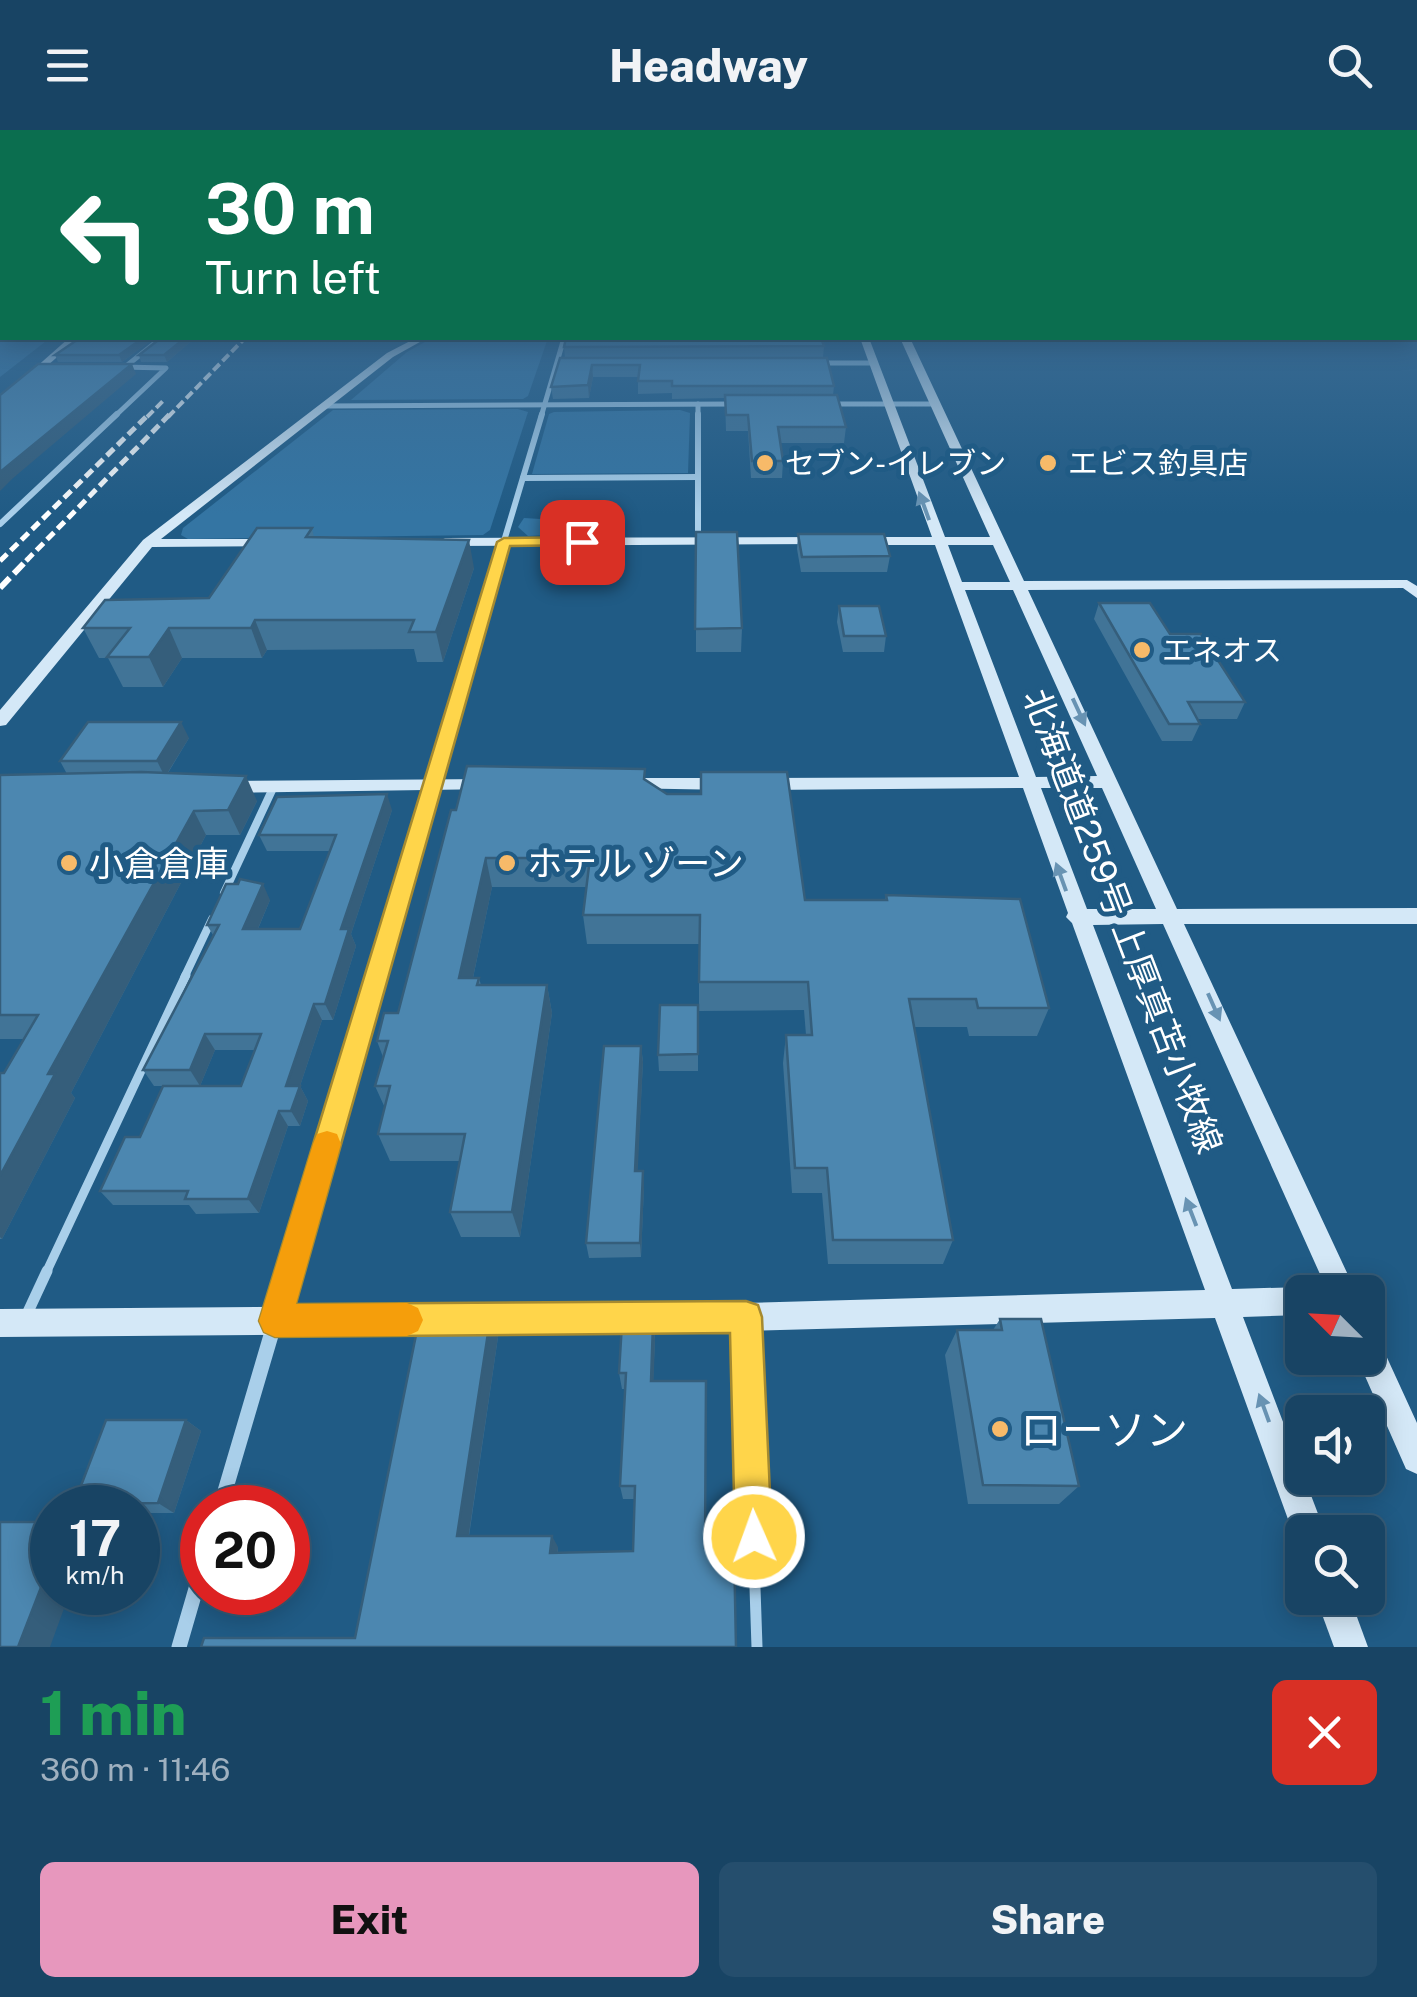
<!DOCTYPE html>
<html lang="en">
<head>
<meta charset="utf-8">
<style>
	:root { --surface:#184464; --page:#254e6d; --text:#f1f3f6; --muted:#9fb0bf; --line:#365c78; --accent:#e797bd }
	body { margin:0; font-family:"Public Sans","Noto Sans JP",sans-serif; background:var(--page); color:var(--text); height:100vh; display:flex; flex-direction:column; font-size:38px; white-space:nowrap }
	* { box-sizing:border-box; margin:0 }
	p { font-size:32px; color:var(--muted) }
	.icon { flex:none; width:55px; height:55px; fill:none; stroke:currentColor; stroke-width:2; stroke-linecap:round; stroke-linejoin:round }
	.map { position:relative; height:1517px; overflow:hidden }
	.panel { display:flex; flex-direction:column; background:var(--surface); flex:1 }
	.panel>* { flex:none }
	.top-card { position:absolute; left:0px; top:0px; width:1418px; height:210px; box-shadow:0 5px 25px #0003,0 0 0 2px var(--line); background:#0b6e4f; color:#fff; overflow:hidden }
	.needle { width:65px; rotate:294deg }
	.controls { position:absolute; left:1285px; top:1145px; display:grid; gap:20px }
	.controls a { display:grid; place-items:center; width:100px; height:100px; border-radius:15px; background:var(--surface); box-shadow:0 5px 25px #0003,0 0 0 2px var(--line); font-size:50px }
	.speed { position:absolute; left:30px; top:1355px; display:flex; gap:20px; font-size:50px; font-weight:700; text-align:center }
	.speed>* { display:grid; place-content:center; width:130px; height:130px; border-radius:50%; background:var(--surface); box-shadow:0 5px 25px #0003,0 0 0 2px var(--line); line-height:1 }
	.speed small { font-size:25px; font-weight:400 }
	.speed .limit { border:15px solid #d22; background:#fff; color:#111 }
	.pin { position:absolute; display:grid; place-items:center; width:85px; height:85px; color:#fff; margin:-42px; border-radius:20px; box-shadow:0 5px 15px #0006 }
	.me { position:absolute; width:110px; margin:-55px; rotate:358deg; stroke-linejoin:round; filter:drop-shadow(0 0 8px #0008) }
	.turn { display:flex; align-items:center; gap:35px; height:210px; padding:0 40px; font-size:45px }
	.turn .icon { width:130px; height:130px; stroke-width:2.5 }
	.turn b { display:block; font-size:70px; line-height:85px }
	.round { display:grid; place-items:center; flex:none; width:105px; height:105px; border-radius:15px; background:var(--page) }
	.head { display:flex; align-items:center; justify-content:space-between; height:170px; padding:0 40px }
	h1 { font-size:60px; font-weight:800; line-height:75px; color:#1e9e55 }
	.primary-button { display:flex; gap:20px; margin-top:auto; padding:20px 40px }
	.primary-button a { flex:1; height:115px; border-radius:15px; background:var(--accent); color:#111; font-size:40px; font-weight:800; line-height:115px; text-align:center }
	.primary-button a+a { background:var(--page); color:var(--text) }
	header { display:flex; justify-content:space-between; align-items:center; height:130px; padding:0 40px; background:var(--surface); font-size:45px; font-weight:800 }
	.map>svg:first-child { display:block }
</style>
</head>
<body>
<header><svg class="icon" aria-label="menu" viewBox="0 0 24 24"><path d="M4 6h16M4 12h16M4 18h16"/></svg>Headway<svg class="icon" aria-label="search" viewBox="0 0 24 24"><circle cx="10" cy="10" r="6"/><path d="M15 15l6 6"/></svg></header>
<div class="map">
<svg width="1417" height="1517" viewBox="0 0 1417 1517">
	<rect width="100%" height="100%" fill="#205b85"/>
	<g fill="#3475a3">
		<polygon points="0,171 2,208 50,208 0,247"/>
		<polygon points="432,208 548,208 528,266 523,269 351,270 407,222"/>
		<polygon points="518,279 528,282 490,400 483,405 188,409 181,405 183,398 333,280"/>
		<polygon points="680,280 690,283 688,343 532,344 549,284 554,282"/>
		<polygon points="524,388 574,391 614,402 528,406 518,397"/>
	</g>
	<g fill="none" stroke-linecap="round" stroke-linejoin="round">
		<g stroke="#a9cfea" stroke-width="8">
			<polyline points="224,763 274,656"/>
			<polyline points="184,848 212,789"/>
		</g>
		<polyline stroke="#a9cfea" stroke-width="9" points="46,1143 186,845"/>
		<g stroke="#a9cfea" stroke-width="11">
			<polyline points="27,1184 47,1141"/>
			<polyline points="746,1192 757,1517"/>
		</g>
		<g stroke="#a9cfea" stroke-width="5">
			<polyline points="817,233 872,233"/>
			<polyline points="125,237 161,208"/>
			<polyline points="698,274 698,287"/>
			<polyline points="827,274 936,274"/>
			<polyline points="326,276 735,274"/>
			<polyline points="114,287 166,238 122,237"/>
			<polyline points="541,287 564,208"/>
		</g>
		<g stroke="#a9cfea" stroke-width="6">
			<polyline points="698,284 698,411"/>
			<polyline points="523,348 698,347"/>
			<polyline points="0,394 117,284"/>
			<polyline points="498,431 542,284"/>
		</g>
		<polyline stroke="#a9cfea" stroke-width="8" points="444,615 499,429"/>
		<polyline stroke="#a9cfea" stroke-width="10" points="376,848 445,613"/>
		<polyline stroke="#a9cfea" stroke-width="12" points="289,1143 377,845"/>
		<g stroke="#a9cfea" stroke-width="15">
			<polyline points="220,1378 290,1141"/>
			<polyline points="179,1517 202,1438"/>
		</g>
		<g fill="#d4e8f7" fill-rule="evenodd">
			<polygon points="69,208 79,208 0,277 0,269"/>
			<polygon points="416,208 427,208 393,227 161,409 271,409 278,413 276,416 152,417 6,595 0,596 0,580 143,410 387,223"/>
			<path d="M860 208H869L945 407H990L900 208H910L1024 451 1407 450 1417 456V468L1403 458 1028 460 1177 779 1417 778V794H1184L1356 1162H1328L1163 794 1093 795 1232 1159 1302 1157 1313 1162H1302V1185L1243 1187 1325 1402H1302V1416L1297 1414 1215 1188 746 1201 0 1207V1179L746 1173 1205 1160 1072 793 1066 787 1068 783 1023 658 762 660 753 654 762 648 1019 647 935 415H860L853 411 860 407H932ZM948 415H993L1010 452H962ZM965 460H1013L1097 646 1036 647ZM1041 658H1102L1156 779H1087Z"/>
			<polygon points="821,407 828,411 826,414 445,416 438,412 445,408"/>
			<polygon points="627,648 728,648 737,654 728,660 621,658 618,654 621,650"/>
			<polygon points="488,649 497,655 494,659 227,663 218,657 227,651"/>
			<polygon points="1368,1203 1378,1208 1417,1293 1417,1344 1406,1339 1357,1228 1368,1228"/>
			<polygon points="1316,1468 1350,1468 1368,1517 1334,1517"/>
		</g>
		<g stroke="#fff" stroke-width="4" stroke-dasharray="9 4" stroke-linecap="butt">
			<polyline points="147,287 164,270"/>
			<polyline points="168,287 245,208"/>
		</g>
		<g stroke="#fff" stroke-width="5" stroke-dasharray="10 5" stroke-linecap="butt">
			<polyline points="0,431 149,284"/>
			<polyline points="26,431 170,284"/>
		</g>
		<polyline stroke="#fff" stroke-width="6" stroke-dasharray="14 6" stroke-linecap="butt" points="0,458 28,429"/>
	</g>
	<g fill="#417497">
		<polygon points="154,208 122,232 58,232 55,225"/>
		<polygon points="161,208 195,208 167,232 141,232 139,225"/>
		<polygon points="824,216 823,227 565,228 564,217"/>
		<polygon points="560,228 827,228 834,256 833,265 846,297 844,313 780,313 783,331 782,348 751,348 748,301 726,301 725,268 672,269 672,263 638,264 638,247 593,247 589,268 553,269 551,257"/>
		<polygon points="312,398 314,407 474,438 443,532 417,532 414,519 267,520 262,528 182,528 163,557 123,557 108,528 99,528 83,498 209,468"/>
		<polygon points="696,402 742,498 741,522 696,522"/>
		<polygon points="798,404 890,426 887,442 801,442 797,419"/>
		<polygon points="1099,473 1170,504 1245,572 1237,589 1197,589 1200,594 1192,611 1162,611 1094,489"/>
		<polygon points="839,476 886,506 884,522 843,522 837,492"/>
		<polygon points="189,608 168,643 257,671 240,705 206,705 71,963 75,968 2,1109 0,1109 0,943 4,943 24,909 0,909 0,645 67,644 60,631"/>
		<polygon points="645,639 645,650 805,770 885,770 886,765 1049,878 1037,906 969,906 967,897 914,897 953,1110 943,1134 828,1134 822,1063 792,1063 783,933 786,905 806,905 804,880 699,881 699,814 587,814 583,785 587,757 492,757 473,848 479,848 481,855 547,855 552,883 520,1107 461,1107 450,1082 460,1031 390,1031 378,1004 385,978 375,956 383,927 377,911 398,883 456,680"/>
		<polygon points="392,680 351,804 356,816 333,890 322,890 300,956 308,971 300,996 288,996 259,1083 196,1084 189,1075 113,1075 100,1061 140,1007 241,956 255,920 215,920 200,956 154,956 143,940 213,805 207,795 270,770 258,799 300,799 330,721 267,721 259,705"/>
		<polygon points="698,875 698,941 659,941 658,925"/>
		<polygon points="641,916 643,932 637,1041 644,1056 641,1127 589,1128 586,1113"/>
		<polygon points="1000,1189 1079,1356 1059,1374 968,1374 945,1225 957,1200 993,1200"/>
		<polygon points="490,1190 498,1207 469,1406 558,1417 558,1422 633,1421 635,1369 623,1369 620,1356 626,1259 622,1259 619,1243 653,1193 655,1210 653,1251 705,1418 355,1508"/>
		<polygon points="186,1290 201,1301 174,1383 138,1383 138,1378 81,1378 74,1374"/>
	</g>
	<g fill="#355e7b">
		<polygon points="143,208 154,208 122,232 119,225"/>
		<polygon points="185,208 195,208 167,232 164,225"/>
		<polygon points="132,234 136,244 12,349 0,361 0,342"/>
		<polygon points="592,235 593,247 589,268 588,255"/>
		<polygon points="469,410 474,438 443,532 436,502"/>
		<polygon points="255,490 267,520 262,528 251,498"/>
		<polygon points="169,498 182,528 163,557 149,527"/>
		<polygon points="181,592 189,608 165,647 157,631"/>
		<polygon points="246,646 257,671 240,705 228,680"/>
		<polygon points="387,664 392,680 351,804 356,816 333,890 325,874 341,799"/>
		<polygon points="194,681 206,705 71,963 75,968 2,1109 0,1107 0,1046 48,944"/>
		<polygon points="486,728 492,757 467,876 459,848"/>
		<polygon points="263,754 270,770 251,815 243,799"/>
		<polygon points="547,855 552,883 520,1107 512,1082"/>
		<polygon points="314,874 322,890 300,956 308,971 300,996 291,981 286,956"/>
		<polygon points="205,904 215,920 200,956 190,940"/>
		<polygon points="641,916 643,932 637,1056 635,1041"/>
		<polygon points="279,981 288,996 259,1083 248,1069"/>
		<polygon points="643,1041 644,1056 641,1127 640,1113"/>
		<polygon points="490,1190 498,1207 467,1417 457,1406"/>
		<polygon points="653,1193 655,1210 653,1267 651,1251"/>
		<polygon points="186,1290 201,1301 174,1383 158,1373"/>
		<polygon points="552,1406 558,1417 557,1433 550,1423"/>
		<polygon points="52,1429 52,1462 70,1462 50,1517 18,1517"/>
	</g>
	<g fill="#4c87b0" stroke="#355e7b" stroke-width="2.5">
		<polygon points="80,208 143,208 119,225 55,225"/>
		<polygon points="161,208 185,208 164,225 139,225"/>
		<polygon points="566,208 821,208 824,216 564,217"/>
		<polygon points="560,228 827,228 834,256 672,256 672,251 638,251 640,235 592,235 588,255 551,257"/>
		<polygon points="38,234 132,234 0,342 0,265"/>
		<polygon points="725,265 837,265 846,297 778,297 783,331 752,331 748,285 726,285"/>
		<polygon points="257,398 312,398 306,407 469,410 436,502 409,502 414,490 255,490 251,498 169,498 149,527 107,527 130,498 83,498 105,470 209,468"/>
		<polygon points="696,402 737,402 742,498 695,499"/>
		<polygon points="798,404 884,404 890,426 802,427"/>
		<polygon points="1099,473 1150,473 1170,504 1201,504 1245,572 1188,572 1200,594 1169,594"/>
		<polygon points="839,476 879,476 886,506 844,506"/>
		<polygon points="88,592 181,592 157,631 60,631"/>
		<polygon points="467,636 645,639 644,649 667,664 701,664 701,642 787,642 805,770 887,770 886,765 1020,769 1049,878 978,878 976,869 909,869 953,1110 833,1110 827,1038 795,1038 786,905 812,905 808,852 699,852 700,785 583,785 590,728 486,728 459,848 479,848 477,855 547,855 512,1082 450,1082 465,1004 378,1004 390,956 375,956 388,911 377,911 384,883 398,883 451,680 456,680"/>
		<polygon points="141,642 246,646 228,680 194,681 48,944 55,944 0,1046 0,943 4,943 38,885 0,885 0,645"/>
		<polygon points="387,664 341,799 349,799 325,874 314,874 286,956 300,956 291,981 279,981 248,1069 185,1069 188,1061 100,1061 125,1007 140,1007 163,956 241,956 261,904 205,904 190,940 143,940 219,795 207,795 226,754 238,754 240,749 263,754 243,799 300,799 336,705 259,705 277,667"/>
		<polygon points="660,875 698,875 698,924 658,925"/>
		<polygon points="604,916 641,916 635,1041 643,1041 640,1113 586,1113"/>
		<polygon points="1000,1189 1041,1189 1079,1356 983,1355 957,1200 1002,1200"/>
		<polygon points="419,1190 490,1190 457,1406 552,1406 550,1423 633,1421 635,1356 620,1356 626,1243 619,1243 622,1193 653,1193 651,1251 706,1251 705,1418 734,1417 736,1517 201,1517 204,1508 355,1508"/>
		<polygon points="106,1290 186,1290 158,1373 74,1374"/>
		<polygon points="0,1392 52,1392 52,1429 18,1517 0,1517"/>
	</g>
	<defs><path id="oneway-solid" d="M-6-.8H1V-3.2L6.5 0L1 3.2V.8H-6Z" transform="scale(2.5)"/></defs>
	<g fill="#6893b3">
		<use href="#oneway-solid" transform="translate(924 376) rotate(-110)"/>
		<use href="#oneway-solid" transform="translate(1079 582) rotate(65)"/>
		<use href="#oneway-solid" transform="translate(1061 747) rotate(-110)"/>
		<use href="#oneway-solid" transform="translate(1214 877) rotate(66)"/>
		<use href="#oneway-solid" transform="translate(1191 1082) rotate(-111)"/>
		<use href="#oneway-solid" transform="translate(1264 1278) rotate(-110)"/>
	</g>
	<linearGradient id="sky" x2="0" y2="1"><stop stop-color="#123249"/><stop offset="0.45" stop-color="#3c6c94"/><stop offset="1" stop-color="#3c6c94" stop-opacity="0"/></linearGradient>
	<rect width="1417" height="384" fill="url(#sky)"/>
	<polygon fill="#ffd54a" stroke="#a68a30" stroke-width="2.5" points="582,407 587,408 587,415 510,416 296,1174 746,1171 758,1175 762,1187 772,1407 767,1420 754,1426 740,1420 735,1407 730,1203 275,1207 264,1202 259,1191 497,412 504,408"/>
	<polygon fill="#f59e0b" points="327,1001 337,1004 341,1014 296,1174 407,1173 418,1178 423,1190 418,1201 407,1206 275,1207 264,1202 259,1191 313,1014 317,1004"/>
	<g fill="#f7ba69" stroke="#205b85" stroke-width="4">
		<circle cx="765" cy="333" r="10"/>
		<circle cx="1048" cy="333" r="10"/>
		<circle cx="1142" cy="520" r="10"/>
		<circle cx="69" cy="733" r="10"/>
		<circle cx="507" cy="733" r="10"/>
		<circle cx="1000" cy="1299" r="10"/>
	</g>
	<g text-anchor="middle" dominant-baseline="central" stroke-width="10" stroke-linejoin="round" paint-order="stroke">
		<g font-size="30" fill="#fff" stroke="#205b85" text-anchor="start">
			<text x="785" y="333">セブン-イレブン</text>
			<text x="1068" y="333">エビス釣具店</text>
			<text x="1162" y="520">エネオス</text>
		</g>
		<g font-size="35" fill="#fff" stroke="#205b85" text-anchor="start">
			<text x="89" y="733">小倉倉庫</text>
			<text x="527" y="733">ホテル ゾーン</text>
		</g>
		<g font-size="35" fill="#fff" stroke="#205b85">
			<text transform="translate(1123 791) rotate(69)">北海道道259号 上厚真苫小牧線</text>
		</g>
		<g font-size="42" fill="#fff" stroke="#205b85" text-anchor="start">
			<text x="1020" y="1299">ローソン</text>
		</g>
	</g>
</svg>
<div class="controls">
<a><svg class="needle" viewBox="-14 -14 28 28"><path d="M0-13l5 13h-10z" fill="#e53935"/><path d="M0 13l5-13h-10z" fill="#9fb0bf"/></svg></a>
<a><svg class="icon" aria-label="sound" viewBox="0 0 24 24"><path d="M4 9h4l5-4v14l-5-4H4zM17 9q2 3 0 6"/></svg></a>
<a><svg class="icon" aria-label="search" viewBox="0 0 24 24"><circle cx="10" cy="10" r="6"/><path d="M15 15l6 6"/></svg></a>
</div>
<div class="speed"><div>17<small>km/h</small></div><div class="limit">20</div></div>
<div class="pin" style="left:582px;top:412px;background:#d93025"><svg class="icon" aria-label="arrive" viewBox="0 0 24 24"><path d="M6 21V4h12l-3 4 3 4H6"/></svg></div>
<svg class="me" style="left:754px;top:1407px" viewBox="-20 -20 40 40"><circle r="17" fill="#ffd54a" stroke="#fff" stroke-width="3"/><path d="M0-11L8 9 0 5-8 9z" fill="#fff"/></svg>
<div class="top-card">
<div class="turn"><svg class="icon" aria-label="left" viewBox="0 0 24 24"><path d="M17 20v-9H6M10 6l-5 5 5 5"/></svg><div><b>30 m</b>Turn left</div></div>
</div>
</div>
<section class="panel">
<div class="head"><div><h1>1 min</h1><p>360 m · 11:46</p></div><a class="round" style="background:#d93025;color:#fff"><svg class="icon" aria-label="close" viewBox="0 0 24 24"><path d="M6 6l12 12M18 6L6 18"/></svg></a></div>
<div class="primary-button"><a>Exit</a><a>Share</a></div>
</section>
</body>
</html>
